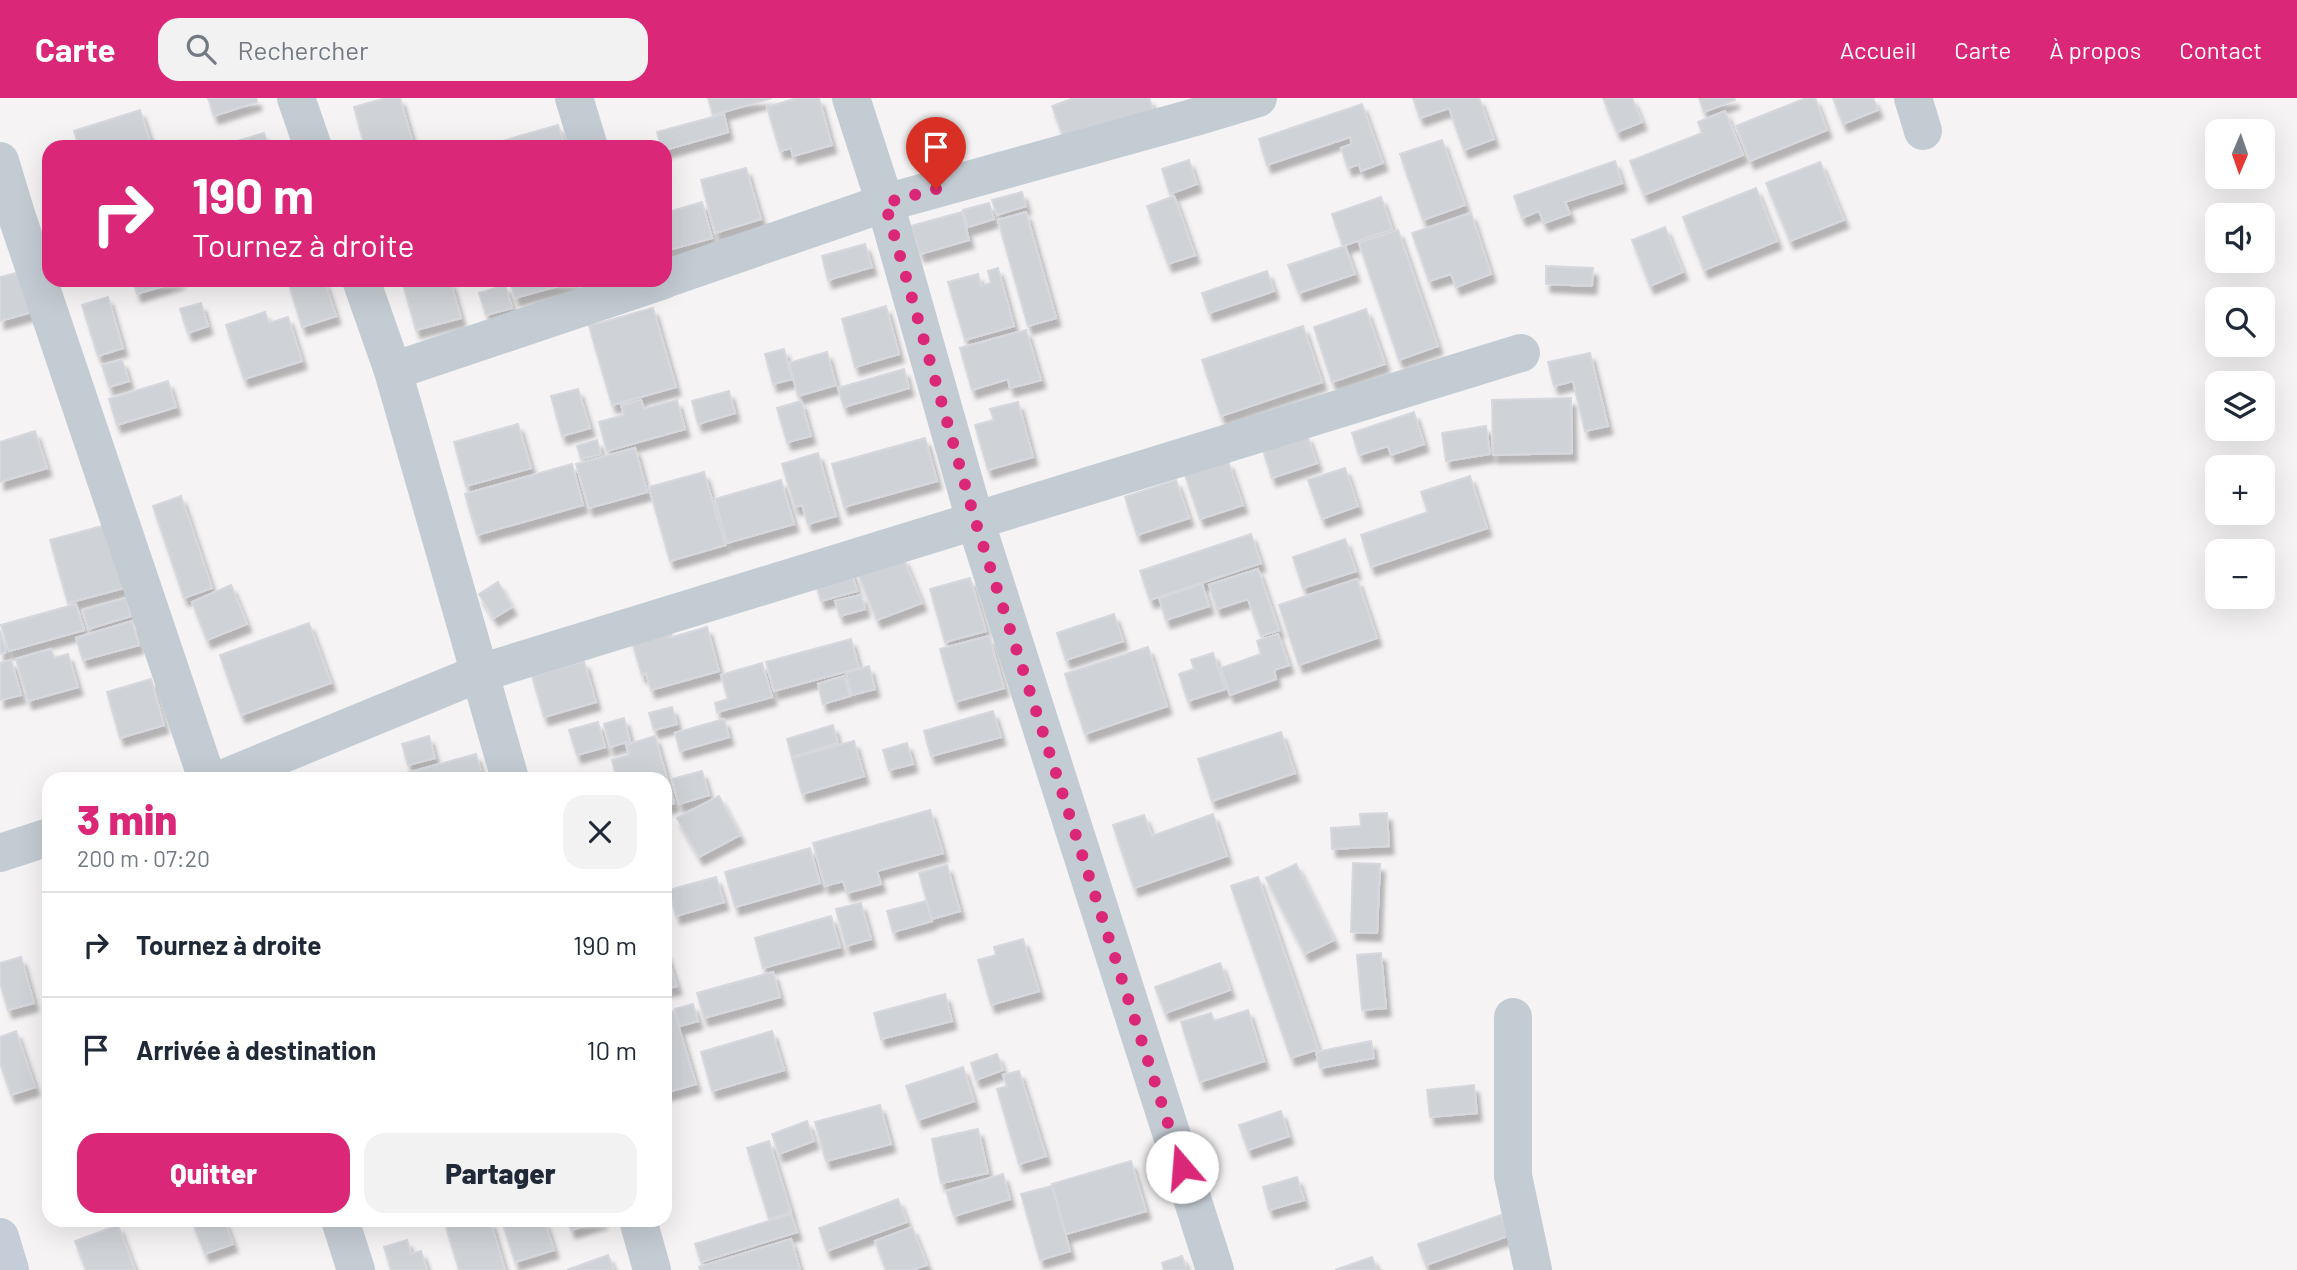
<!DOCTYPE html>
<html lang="fr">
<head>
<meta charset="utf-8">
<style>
	:root { --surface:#fff; --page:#f2f2f3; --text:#1f2937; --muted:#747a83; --line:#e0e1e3; --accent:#db2777 }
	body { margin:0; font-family:Barlow,sans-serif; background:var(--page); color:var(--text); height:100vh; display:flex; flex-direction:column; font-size:26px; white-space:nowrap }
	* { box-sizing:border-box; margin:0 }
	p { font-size:23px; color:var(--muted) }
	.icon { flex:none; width:38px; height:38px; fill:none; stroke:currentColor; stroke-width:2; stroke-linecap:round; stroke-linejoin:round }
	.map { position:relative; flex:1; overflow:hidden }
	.drawer { position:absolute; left:42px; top:674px; width:630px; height:455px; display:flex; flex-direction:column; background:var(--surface); border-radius:21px; box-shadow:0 7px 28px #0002 }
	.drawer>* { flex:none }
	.hud { position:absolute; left:42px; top:42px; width:630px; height:147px; border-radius:21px; box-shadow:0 7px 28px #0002; background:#db2777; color:#fff; overflow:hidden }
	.needle { width:46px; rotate:182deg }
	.controls { position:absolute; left:2205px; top:21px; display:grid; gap:14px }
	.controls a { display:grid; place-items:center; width:70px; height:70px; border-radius:14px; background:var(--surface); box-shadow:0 7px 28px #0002; font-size:35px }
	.pin { position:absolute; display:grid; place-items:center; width:60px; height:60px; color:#fff; margin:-72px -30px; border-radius:50% 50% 50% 0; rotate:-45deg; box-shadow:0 0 7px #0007 }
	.pin .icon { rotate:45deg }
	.me { position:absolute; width:77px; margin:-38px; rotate:342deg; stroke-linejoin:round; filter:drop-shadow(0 0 5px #0008) }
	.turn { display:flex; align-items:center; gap:24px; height:147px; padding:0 35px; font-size:32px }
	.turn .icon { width:91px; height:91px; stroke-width:2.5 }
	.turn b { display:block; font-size:49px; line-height:60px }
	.round { display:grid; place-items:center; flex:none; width:74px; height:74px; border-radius:21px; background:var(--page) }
	.headline { display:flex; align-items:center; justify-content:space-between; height:119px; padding:0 35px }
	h1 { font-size:42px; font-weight:800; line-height:52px; color:var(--accent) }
	.primary-button { display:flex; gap:14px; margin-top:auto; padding:14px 35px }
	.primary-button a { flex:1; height:80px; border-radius:21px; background:var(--accent); color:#fff; font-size:28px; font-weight:800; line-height:80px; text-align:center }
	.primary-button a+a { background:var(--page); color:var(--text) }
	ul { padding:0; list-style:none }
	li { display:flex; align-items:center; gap:21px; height:105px; padding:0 35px; border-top:2px solid var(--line) }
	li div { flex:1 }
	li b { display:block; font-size:26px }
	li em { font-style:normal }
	header { display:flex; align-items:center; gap:42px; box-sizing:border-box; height:98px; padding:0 35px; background:var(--accent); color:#fff }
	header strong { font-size:33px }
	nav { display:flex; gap:38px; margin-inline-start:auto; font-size:24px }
	.search { width:490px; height:63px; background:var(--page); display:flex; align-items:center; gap:18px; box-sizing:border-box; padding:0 24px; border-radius:21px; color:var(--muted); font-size:26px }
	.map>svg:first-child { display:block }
</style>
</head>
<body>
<header>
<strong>Carte</strong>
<div class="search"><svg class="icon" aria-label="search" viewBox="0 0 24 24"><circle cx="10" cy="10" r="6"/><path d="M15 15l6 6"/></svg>Rechercher</div>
<nav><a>Accueil</a><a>Carte</a><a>À propos</a><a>Contact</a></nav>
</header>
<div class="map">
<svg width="2297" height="1172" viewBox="0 0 2297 1172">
	<defs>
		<filter id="shadow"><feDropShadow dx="4.5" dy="8" stdDeviation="2" flood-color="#0004"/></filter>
	</defs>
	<rect width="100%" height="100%" fill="#f5f3f3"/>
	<g fill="#cfd2d7" stroke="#d7d8de" stroke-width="2" filter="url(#shadow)">
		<polygon points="208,0 256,0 257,4 214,18"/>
		<polygon points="386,0 400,0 414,49 365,49 354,9"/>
		<polygon points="708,0 772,0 713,17"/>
		<polygon points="797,0 819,0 832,47 793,58 791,50 780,53 767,9"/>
		<polygon points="1074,0 1149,0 1155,18 1067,49 1052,8"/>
		<polygon points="1413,0 1479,0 1494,41 1464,52 1449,10 1420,20"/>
		<polygon points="1603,0 1632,0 1642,24 1617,34"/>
		<polygon points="1699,0 1734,0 1735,2 1704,14"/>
		<polygon points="1806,0 1815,0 1827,32 1750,63 1736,28"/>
		<polygon points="1833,0 1873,0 1878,12 1843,26"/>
		<polygon points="1362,6 1383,65 1361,73 1359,66 1348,70 1341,50 1352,46 1350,39 1267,67 1259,41"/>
		<polygon points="140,12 152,49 79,49 74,33"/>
		<polygon points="1725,13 1743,57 1644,97 1630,63 1702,35 1698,24"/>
		<polygon points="724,16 728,34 665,52 665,49 661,49 657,34"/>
		<polygon points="558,27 565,49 493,49 492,46"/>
		<polygon points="264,35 269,49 217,49"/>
		<polygon points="1442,42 1465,107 1423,122 1400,56"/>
		<polygon points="1189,62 1197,86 1170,96 1162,71"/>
		<polygon points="1615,63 1622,85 1565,104 1570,116 1544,125 1539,113 1522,120 1514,98"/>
		<polygon points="1820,64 1844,122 1790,143 1766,85"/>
		<polygon points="746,70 761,121 715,135 701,82"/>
		<polygon points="1756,90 1777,143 1704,172 1683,119"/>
		<polygon points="1022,94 1026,108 997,117 992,102"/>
		<polygon points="1174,98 1195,157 1168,166 1147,108"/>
		<polygon points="1381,99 1392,131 1343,148 1332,116"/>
		<polygon points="702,104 712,140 665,153 665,115"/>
		<polygon points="989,105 994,121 968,129 963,112"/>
		<polygon points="962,114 969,142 920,156 911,128"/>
		<polygon points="1026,114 1056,220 1028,228 998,122"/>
		<polygon points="1471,115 1491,176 1456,189 1451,176 1429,183 1412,135"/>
		<polygon points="1665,129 1683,174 1650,188 1632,142"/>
		<polygon points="1398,132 1438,248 1399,262 1359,145"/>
		<polygon points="865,146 872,169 828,182 822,158"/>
		<polygon points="1345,148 1355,176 1299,195 1288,167"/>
		<polygon points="1546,168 1593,170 1592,188 1546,186"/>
		<polygon points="998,170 1014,228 965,242 948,184 978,176 981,188 991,185 988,173"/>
		<polygon points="1267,173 1274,193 1209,215 1202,195"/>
		<polygon points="20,174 32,214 0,223 0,179"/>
		<polygon points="133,182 181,182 137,196"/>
		<polygon points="324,182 336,218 302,229 288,183"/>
		<polygon points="402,182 450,182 461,220 416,232"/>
		<polygon points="510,182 579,182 515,200"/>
		<polygon points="505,187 512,210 486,217 479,195"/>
		<polygon points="108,199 123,250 98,258 82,207"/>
		<polygon points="201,205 208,228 188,235 180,211"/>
		<polygon points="886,208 899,256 855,269 842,221"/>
		<polygon points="653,210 676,289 612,307 589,228"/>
		<polygon points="1366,211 1385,266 1332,284 1314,229"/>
		<polygon points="265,214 269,225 288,219 302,263 244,281 226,227"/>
		<polygon points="1303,228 1322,284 1221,318 1202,262"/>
		<polygon points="1026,232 1041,282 1010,290 1008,281 972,292 960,250"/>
		<polygon points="784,251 792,281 773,286 765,256"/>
		<polygon points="827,254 836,287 798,298 789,265"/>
		<polygon points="1590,255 1608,328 1585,333 1573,283 1554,288 1548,264"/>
		<polygon points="122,262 129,283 109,289 102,267"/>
		<polygon points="904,271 909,290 844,309 838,290"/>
		<polygon points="168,283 176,309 117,327 109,301"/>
		<polygon points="578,291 590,330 562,338 551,298"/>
		<polygon points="729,293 735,315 698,326 692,303"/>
		<polygon points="1571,300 1572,355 1493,357 1492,302"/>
		<polygon points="641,302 644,311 677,302 685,331 607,353 599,324 624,317 621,307"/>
		<polygon points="801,303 811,338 787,344 777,310"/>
		<polygon points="1018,304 1033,359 988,372 975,327 994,322 990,311"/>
		<polygon points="1414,314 1424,346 1391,357 1388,348 1359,357 1352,335"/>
		<polygon points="518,326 531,370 466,388 454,344"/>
		<polygon points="1486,328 1490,356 1446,363 1442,335"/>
		<polygon points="35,333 47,370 0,384 0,344"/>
		<polygon points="1307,337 1317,365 1272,380 1263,352"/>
		<polygon points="925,340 937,383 844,409 832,366"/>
		<polygon points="597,342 601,356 581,361 577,348"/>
		<polygon points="635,350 647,394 589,410 576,366"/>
		<polygon points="818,355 836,418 808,426 802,407 795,409 782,366"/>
		<polygon points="1228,363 1243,407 1200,421 1185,377"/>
		<polygon points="572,366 583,407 477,437 465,396"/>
		<polygon points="1345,370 1358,408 1322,421 1308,382"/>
		<polygon points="704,374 725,447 670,463 649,389"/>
		<polygon points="1470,378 1487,430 1371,469 1361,437 1428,414 1421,394"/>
		<polygon points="781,382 794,426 727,445 715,401"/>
		<polygon points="1176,382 1189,420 1137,437 1125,399"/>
		<polygon points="181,398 212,490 184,500 153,408"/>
		<polygon points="106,427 124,490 68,505 50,442"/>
		<polygon points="1251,436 1261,465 1150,502 1140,473"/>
		<polygon points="1345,441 1356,473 1303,490 1293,459"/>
		<polygon points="903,459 922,505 877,522 858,476"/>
		<polygon points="849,466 857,493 821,503 813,476"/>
		<polygon points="1258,471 1279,532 1261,538 1248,501 1217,511 1209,487"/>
		<polygon points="970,480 986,533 945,544 930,491"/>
		<polygon points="1357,481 1377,540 1299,567 1279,507"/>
		<polygon points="498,484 512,509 494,520 479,496"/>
		<polygon points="1202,486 1209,508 1166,522 1159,500"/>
		<polygon points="231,487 247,526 207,542 192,504"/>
		<polygon points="861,497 865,511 840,518 835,503"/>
		<polygon points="126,500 131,518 88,531 83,512"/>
		<polygon points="76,506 84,532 9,553 1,527"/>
		<polygon points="1114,516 1123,543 1066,562 1057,535"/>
		<polygon points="132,523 139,547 83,562 76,540"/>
		<polygon points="309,525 331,585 241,617 220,557"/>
		<polygon points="665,527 669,540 707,529 719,573 651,592 646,575 642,577 630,537"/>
		<polygon points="0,532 6,554 0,556"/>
		<polygon points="1278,536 1289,567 1274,572 1276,581 1230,597 1221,570 1261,556 1257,543"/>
		<polygon points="989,538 1004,590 955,604 940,551"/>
		<polygon points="851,541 859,570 774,593 766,564"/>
		<polygon points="1148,549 1167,608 1085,636 1065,576"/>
		<polygon points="51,551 54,560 68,556 78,589 28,603 16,561"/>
		<polygon points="1213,555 1225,591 1188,603 1179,576 1194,571 1191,562"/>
		<polygon points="11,562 21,597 0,602 0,565"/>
		<polygon points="584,563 596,604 544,619 532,578"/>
		<polygon points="762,565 772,599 717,614 715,605 728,601 721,577"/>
		<polygon points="869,568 875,591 852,597 846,575"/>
		<polygon points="844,578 850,598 823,606 818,586"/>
		<polygon points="151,581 164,627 120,640 107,594"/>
		<polygon points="672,609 677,626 654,632 649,615"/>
		<polygon points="993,613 1001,639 931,658 924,633"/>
		<polygon points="624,620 630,643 610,649 604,626"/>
		<polygon points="724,621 729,639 680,653 675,635"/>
		<polygon points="598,624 605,649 577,657 569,632"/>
		<polygon points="833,627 838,645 792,659 787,641"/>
		<polygon points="1281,634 1295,675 1212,703 1198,661"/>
		<polygon points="429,638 435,660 408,667 402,646"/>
		<polygon points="655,638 674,705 665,708 665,681 636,681 635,677 617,681 612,662 629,657 626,647"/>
		<polygon points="854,643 864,678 802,696 792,660"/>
		<polygon points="907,645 913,666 889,672 883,652"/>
		<polygon points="476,656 483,681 409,681 407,675"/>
		<polygon points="702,673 709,697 679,706 672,681"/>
		<polygon points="719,698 740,737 699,759 677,720"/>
		<polygon points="930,712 943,755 877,773 881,786 847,795 843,783 825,788 813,745"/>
		<polygon points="1387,715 1389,748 1332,751 1331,730 1361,728 1360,716"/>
		<polygon points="1213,716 1227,758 1134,790 1113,727 1144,717 1152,738"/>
		<polygon points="810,750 820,785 735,809 725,774"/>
		<polygon points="1353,765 1380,766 1377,835 1351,834"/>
		<polygon points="1296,766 1334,842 1305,856 1266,780"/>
		<polygon points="947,767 960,813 932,821 919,775"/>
		<polygon points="716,779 724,804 676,818 669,792"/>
		<polygon points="1258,779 1318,951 1291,960 1231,788"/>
		<polygon points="926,803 932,823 893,834 887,813"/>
		<polygon points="861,805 871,841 846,848 836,811"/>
		<polygon points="831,818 840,849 763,870 755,840"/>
		<polygon points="1023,841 1039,893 991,907 978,862 996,857 994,849"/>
		<polygon points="665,852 677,888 665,891"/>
		<polygon points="1381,855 1386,910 1362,912 1357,857"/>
		<polygon points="21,859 34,905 8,912 0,885 0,865"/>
		<polygon points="1220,865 1230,892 1165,915 1155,889"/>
		<polygon points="773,874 780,899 704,920 697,895"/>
		<polygon points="945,896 952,923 881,941 874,915"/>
		<polygon points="693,906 698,923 680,928 675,911"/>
		<polygon points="1248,912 1264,963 1200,984 1181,924 1211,915 1214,923"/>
		<polygon points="674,913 696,986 665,995 665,916"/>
		<polygon points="16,933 35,989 11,997 0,965 0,939"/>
		<polygon points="772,933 784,972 712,993 701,954"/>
		<polygon points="1371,943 1374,960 1320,970 1316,954"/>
		<polygon points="997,956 1003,972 976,982 971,965"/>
		<polygon points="963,969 974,1003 918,1022 906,988"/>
		<polygon points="1019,973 1046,1058 1019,1066 997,991 1007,988 1003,977"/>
		<polygon points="1474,987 1477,1015 1430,1019 1427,992"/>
		<polygon points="880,1007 891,1046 826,1063 815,1024"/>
		<polygon points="1281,1013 1289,1038 1248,1052 1239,1027"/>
		<polygon points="807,1023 814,1043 779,1056 772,1036"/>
		<polygon points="978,1031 988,1075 941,1085 932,1041"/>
		<polygon points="49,1032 49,1053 43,1033"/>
		<polygon points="769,1043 791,1114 769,1121 747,1050"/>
		<polygon points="1131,1063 1146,1113 1066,1136 1052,1086"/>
		<polygon points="1003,1076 1010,1101 954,1118 946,1093"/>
		<polygon points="1297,1079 1304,1102 1269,1112 1263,1089"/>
		<polygon points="1052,1088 1070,1153 1040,1162 1021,1096"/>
		<polygon points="898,1101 907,1124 827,1153 819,1130"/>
		<polygon points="791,1116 797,1134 701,1164 695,1146"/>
		<polygon points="1501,1117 1508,1138 1426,1167 1418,1146"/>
		<polygon points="192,1122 224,1122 233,1146 205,1156"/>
		<polygon points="444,1122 490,1122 505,1172 459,1172"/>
		<polygon points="506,1122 544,1122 554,1152 515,1164 502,1123"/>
		<polygon points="568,1122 604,1122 571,1132"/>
		<polygon points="118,1127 135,1172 86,1172 75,1143"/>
		<polygon points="912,1129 927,1167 912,1172 886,1172 875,1143"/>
		<polygon points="791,1141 800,1172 700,1172 699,1169"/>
		<polygon points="407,1142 411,1156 421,1153 427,1172 391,1172 384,1149"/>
		<polygon points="608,1157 614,1172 567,1172"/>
		<polygon points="1182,1158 1187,1172 1164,1172 1162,1165"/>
		<polygon points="1372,1159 1377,1172 1335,1172"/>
	</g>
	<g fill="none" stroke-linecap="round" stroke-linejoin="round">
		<g stroke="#c4ccd3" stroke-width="38">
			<polyline points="296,0 313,49"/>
			<polyline points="574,0 589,49"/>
			<polyline points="851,0 885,105 975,422 1215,1172"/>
			<polyline points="1913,0 1923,33"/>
			<polyline points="0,63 16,116 207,681"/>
			<polyline points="665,181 885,105 1192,20 1258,0"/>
			<polyline points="361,182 393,273 510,681"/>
			<polyline points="393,273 664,182"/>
			<polyline points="222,681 480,575 1521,255"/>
			<polyline points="0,755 49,739"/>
			<polyline points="1513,919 1513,1078 1533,1172"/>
			<polyline points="340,1122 356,1172"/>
			<polyline points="638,1122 652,1172"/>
		</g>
		<polyline stroke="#c4cdd8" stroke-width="38" points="0,1139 10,1172"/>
	</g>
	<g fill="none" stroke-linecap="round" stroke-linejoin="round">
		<polyline stroke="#db2777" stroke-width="12" stroke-dasharray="0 21.6" points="936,91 885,105 975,422 1182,1069"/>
	</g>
</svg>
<div class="controls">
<a><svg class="needle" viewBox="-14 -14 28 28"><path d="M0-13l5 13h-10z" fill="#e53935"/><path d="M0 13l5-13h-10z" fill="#747a83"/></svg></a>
<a><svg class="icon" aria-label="sound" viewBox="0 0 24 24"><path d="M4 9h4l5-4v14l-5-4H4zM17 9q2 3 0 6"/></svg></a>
<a><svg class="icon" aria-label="search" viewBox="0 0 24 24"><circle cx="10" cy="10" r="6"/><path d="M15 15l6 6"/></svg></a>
<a><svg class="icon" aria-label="layers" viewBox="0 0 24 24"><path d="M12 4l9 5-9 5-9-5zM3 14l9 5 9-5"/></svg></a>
<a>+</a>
<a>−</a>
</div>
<div class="pin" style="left:936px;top:91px;background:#d93025"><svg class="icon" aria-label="arrive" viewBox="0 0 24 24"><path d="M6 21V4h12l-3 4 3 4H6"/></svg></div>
<svg class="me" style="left:1182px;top:1069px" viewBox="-20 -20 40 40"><circle r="19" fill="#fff"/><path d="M0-13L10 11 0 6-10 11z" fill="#db2777"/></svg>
<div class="hud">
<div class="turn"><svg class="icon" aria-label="right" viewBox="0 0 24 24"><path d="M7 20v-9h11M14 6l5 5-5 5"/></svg><div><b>190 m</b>Tournez à droite</div></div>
</div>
<section class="drawer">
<div class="headline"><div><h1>3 min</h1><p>200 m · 07:20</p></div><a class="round"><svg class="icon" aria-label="close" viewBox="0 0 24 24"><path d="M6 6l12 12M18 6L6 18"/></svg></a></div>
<ul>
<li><svg class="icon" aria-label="right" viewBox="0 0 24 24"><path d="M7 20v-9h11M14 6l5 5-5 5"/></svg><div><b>Tournez à droite</b></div><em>190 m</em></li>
<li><svg class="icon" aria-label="arrive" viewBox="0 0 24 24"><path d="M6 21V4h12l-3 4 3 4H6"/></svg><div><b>Arrivée à destination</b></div><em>10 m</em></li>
</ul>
<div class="primary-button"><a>Quitter</a><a>Partager</a></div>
</section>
</div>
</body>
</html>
